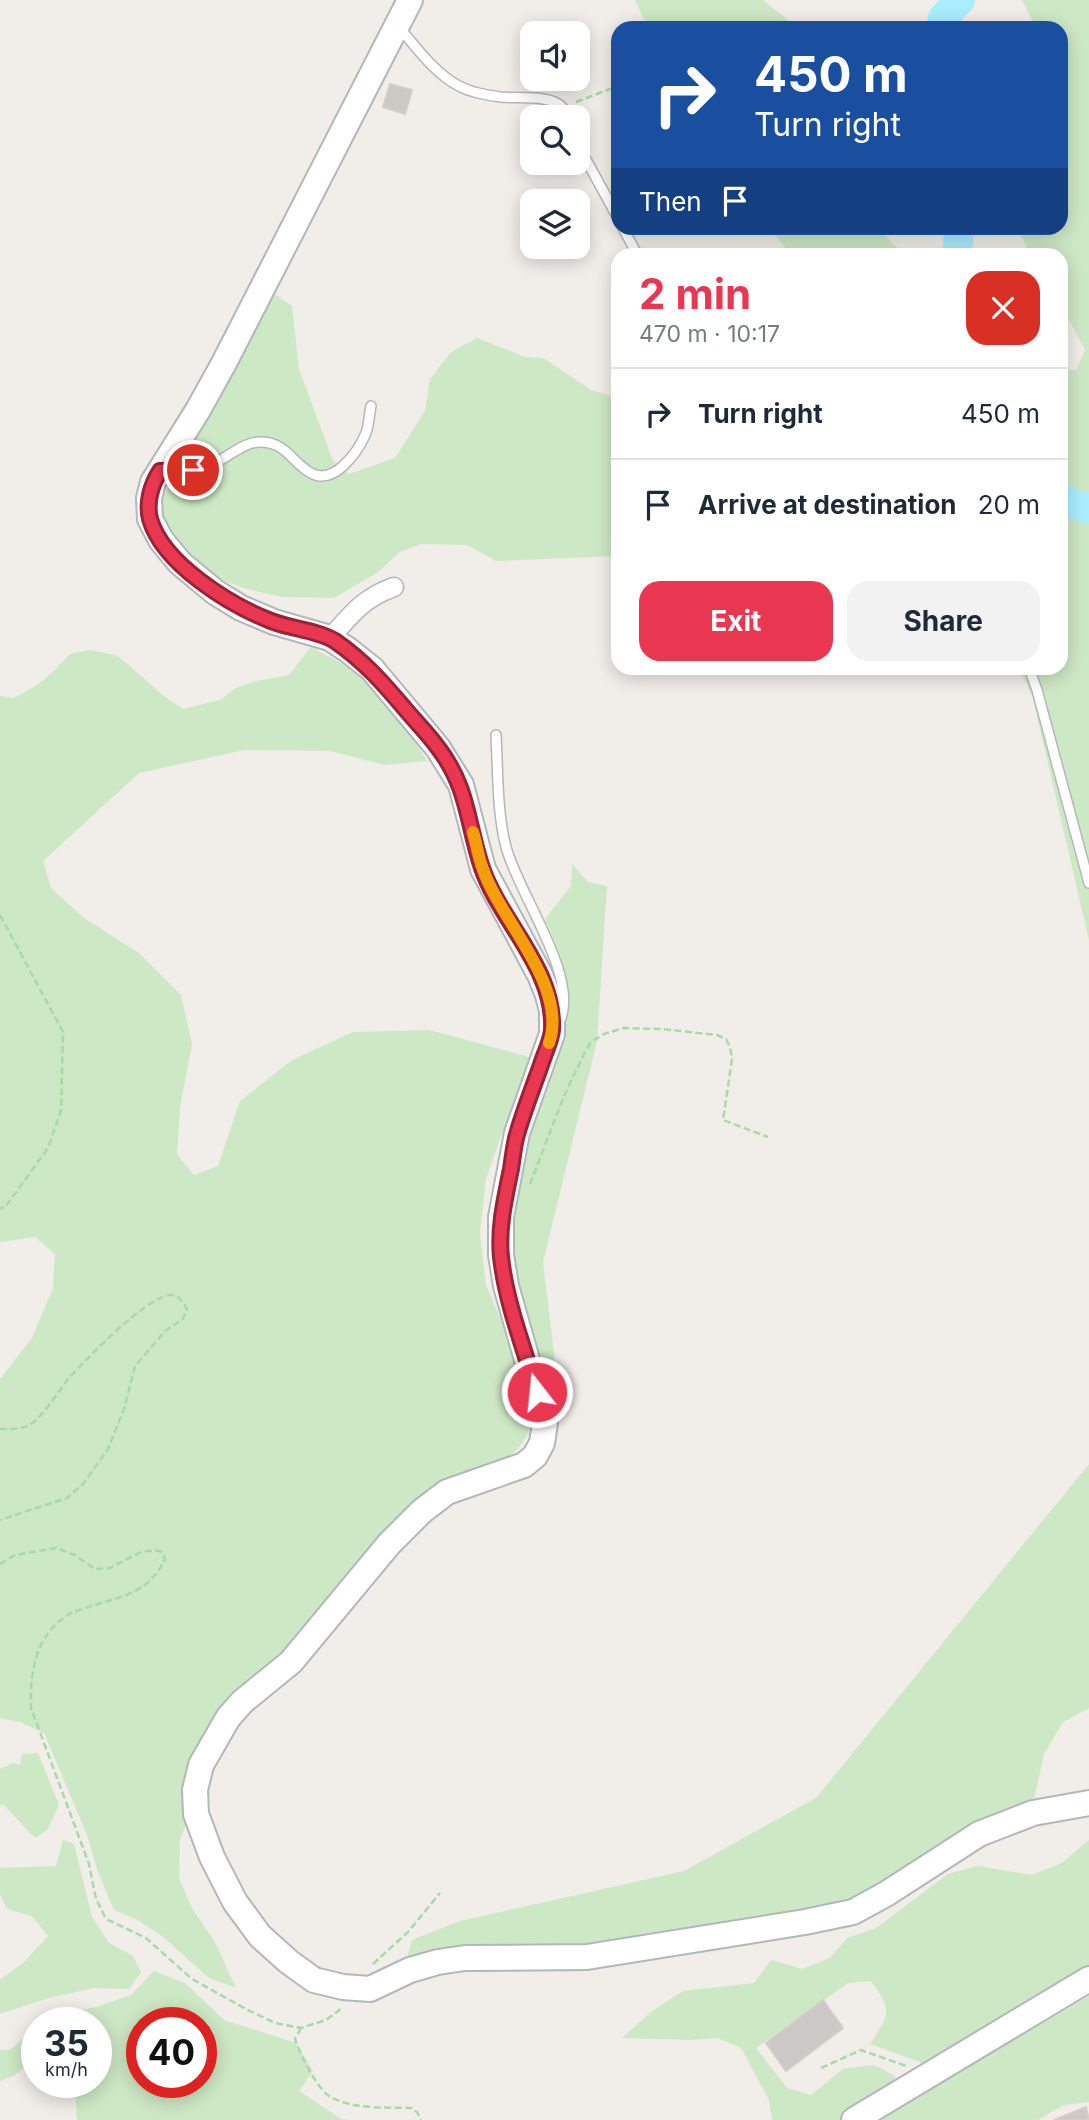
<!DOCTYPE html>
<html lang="en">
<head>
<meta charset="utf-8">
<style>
	:root { --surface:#fff; --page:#f2f2f3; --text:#1f2937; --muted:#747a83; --line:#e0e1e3; --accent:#e93651 }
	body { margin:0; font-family:Inter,sans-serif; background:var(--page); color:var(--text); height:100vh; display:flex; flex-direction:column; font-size:26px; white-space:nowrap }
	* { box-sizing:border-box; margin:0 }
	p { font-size:23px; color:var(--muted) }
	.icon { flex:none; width:38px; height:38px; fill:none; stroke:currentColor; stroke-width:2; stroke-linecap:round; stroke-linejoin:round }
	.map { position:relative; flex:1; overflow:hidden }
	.side { position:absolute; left:611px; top:248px; width:457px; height:427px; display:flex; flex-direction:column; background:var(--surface); border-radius:21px; box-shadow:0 4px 18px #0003 }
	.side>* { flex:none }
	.guide { position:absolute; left:611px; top:21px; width:457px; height:214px; border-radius:21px; box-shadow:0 4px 18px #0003; background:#1a4fa0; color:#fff; overflow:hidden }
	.fabs { position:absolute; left:520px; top:21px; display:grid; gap:14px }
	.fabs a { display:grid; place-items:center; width:70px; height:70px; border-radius:14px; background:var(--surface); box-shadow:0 4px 18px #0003; font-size:35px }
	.speed { position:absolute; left:21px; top:2007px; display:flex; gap:14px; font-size:35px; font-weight:700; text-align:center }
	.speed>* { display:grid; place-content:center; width:91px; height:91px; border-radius:50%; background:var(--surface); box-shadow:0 4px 18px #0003; line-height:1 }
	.speed small { font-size:18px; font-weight:400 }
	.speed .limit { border:10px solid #d22; background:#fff; color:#111 }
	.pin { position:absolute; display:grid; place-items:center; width:60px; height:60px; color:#fff; margin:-30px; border:4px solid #fff; border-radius:50%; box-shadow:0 2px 7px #0007 }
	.me { position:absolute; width:77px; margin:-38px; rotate:344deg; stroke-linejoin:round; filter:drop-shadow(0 0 5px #0008) }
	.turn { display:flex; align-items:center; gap:24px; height:147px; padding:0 28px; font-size:32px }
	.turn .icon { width:91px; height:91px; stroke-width:2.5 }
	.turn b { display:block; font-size:49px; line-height:60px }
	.then { display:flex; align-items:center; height:66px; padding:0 28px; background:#0003; gap:14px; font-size:26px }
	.round { display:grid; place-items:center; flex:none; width:74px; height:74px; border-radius:21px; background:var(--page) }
	.head { display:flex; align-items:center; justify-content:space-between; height:119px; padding:0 28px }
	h1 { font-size:42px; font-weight:700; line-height:52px; color:var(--accent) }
	.button { display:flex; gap:14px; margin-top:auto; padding:14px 28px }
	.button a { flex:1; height:80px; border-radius:21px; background:var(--accent); color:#fff; font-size:28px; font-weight:700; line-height:80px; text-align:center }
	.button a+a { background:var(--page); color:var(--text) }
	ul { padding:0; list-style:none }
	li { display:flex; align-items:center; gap:21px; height:91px; padding:0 28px; border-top:2px solid var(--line) }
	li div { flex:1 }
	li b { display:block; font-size:26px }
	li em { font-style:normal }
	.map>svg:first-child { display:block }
</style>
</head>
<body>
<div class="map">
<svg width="1089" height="2120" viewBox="0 0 1089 2120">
	<rect width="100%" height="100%" fill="#f1ede8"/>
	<g fill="#cde8c5" fill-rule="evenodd">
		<polygon points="635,0 763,0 798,28 648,28"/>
		<polygon points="1022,0 1089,0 1089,940 1032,695 1019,669 1060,668 1061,369 1076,370 1085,350 1061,305 1060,256 1030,255 1018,228 1060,228 1060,28 1036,28"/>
		<polygon points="769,228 877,228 905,255 791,255"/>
		<polygon points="273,293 292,306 299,369 333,461 349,474 395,458 425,411 430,379 451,352 477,338 525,357 543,358 591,390 618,398 618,556 496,561 467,545 421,544 400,552 378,572 334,598 282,597 243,588 204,573 170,539 163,513 163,497"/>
		<polygon points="311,647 361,674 402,721 427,761 385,765 330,751 244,750 139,773 43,861 51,888 84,918 139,953 181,995 192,1044 180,1107 177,1154 194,1175 218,1166 240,1101 292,1060 353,1032 429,1030 533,1058 501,1136 486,1179 480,1233 486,1285 522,1369 530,1399 531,1423 526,1437 517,1450 505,1459 446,1481 289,1657 233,1699 180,1840 179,1878 193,1910 215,1942 236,1988 209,1978 162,1936 136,1919 114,1910 98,1872 87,1835 44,1733 20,1722 0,1718 0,1379 32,1338 53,1288 55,1254 35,1237 0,1242 0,696 14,698 37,685 54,671 70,654 90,650 118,656 165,697 183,709 220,700 236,688 256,681 289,675"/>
		<polygon points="572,864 588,882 607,886 597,1041 543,1262 560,1403 543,1383 514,1266 513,1213 532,1116 563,1031 568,1005 568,986 560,955 545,919 571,886"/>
		<polygon points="1089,1464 1089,1708 1063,1722 1044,1754 1033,1804 852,1902 590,1948 503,1945 407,1957 412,1940 460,1921 684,1871 816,1798"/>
		<polygon points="38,1753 59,1805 47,1830 35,1838 4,1805 0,1805 0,1769 13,1763 20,1765 22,1754"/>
		<polygon points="63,1840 74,1844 92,1917 109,1943 133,1956 141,1972 129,1989 94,1988 52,1997 0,2014 0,1980 24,1962 48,1936 32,1916 7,1909 0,1894 0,1868 56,1866"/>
		<path d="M1089 1840V1972L928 2065 870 2044C890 2014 893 2011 871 1981L848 1983 756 2048 787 2088 811 2095 843 2069 874 2065 895 2076V2085L846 2114 841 2120H772L769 2100 741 2048 718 2038 689 2040 622 2038 651 2012 683 1991 754 1983 771 1960 802 1969 830 1958 847 1938 876 1928 948 1874 978 1866 1032 1875 1062 1863Z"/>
		<path d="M154 1971 185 1983 224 2020 296 2043 313 2071 299 2091 341 2119 348 2120H77L75 2083 96 2082V2023H44L64 2013 96 2007 131 1995ZM142 2023H201V2082H142Z"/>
		<polygon points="1089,1996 1089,2102 1064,2105 1038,2120 878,2120"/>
		<polygon points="37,2026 37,2059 13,2076 0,2081 0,2050 10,2050"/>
	</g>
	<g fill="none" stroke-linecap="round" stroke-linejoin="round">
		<g stroke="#aaedfe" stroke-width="30">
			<polyline points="941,28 943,18 960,0"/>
			<polyline points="957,256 959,228"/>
			<polyline points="1060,496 1069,503 1089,509"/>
		</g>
	</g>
	<g fill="#ccc8c5" stroke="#d6cdc6" stroke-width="2">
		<polygon points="390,84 412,90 405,114 383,107"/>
		<polygon points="823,2000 843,2028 786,2071 766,2043"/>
		<polygon points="1086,2107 1089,2120 1054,2120"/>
	</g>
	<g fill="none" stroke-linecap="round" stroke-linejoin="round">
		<defs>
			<g id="lane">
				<path d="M398 26C416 47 435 74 459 86 472 93 487 95 501 97 518 99 551 94 563 108 566 110 567 114 568 117"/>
				<polyline points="578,145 618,218"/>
				<polyline points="623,228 638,256"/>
				<path d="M165 471C181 471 198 471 213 464 229 457 244 441 262 442 287 443 292 463 311 473 334 486 358 452 366 433 369 425 369 415 371 406"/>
				<polyline points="1029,668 1037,690 1089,883"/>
				<path d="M496 735C498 772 497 812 506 847 518 893 577 973 561 1018"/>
			</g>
			<path id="street" d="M330 638C352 614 363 598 394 587"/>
			<g id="secondary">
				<polyline points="410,0 224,363 198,410 153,482 149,498 150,519 161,540 180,563 215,592 241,608 274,622 330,638 348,650 372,669 438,748 461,785 483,869 540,975 548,995 552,1011 552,1034 517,1133 501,1217 501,1255 506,1286 545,1423 542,1443 535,1456 524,1465 447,1492 422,1511 389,1544 291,1662 242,1702 228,1718 201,1765 195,1790 196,1814 212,1857 235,1902 260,1936 289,1962 314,1980 343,1987 370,1989 410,1970 438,1962 465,1958 587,1957 805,1922 853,1912 886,1894 979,1834 1033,1813 1089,1803"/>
				<polyline points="854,2120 1089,1979"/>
			</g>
		</defs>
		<use href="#lane" stroke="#b3b7ba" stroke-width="12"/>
		<use href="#street" stroke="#b3b7ba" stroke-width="21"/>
		<use href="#secondary" stroke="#b2b7ba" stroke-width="28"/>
		<g stroke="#a8daa9" stroke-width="2.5" stroke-dasharray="7 3.5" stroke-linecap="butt">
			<polyline points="576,102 618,86"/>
			<polyline points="0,915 63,1032 61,1111 48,1148 6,1206 0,1209"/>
			<polyline points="530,1184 564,1096 584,1054 591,1042 604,1034 624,1028 662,1029 717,1035 726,1039 730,1047 732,1059 723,1120 768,1137"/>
			<path d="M0 1429C13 1429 25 1430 35 1421 48 1409 58 1392 69 1378 85 1360 150 1293 172 1295 180 1296 183 1303 187 1309L183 1319 165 1331 135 1366 124 1409 108 1449 83 1484 67 1498 0 1520"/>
			<path d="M0 1564 15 1555 56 1548 75 1555 95 1569 110 1568 141 1552 155 1550 162 1552 165 1559C149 1593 124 1596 91 1606 85 1609 77 1610 71 1613 35 1634 30 1671 31 1708L89 1864 96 1899 106 1919 146 1938 192 1979 244 2008 275 2023 301 2028 326 2020 342 2008"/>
			<polyline points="373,1964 408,1932 440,1893"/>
			<path d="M301 2028 295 2039C300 2054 316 2087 329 2096 353 2110 385 2107 411 2108L417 2112 421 2120"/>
			<polyline points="821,2068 861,2050 906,2066"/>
		</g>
		<use href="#lane" stroke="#fff" stroke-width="9"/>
		<use href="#street" stroke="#fff" stroke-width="18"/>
		<use href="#secondary" stroke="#fff" stroke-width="24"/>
	</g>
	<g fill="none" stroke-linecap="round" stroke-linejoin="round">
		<defs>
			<path id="route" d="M193 470 160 471C151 485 146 503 150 519 163 564 230 605 271 621 291 629 317 630 335 641 364 661 384 684 406 710 417 723 429 735 439 749 469 789 467 824 482 868 501 923 555 968 552 1030 551 1041 545 1052 542 1062 534 1085 525 1107 518 1131 514 1143 513 1156 511 1169 505 1198 498 1228 501 1257 506 1303 524 1348 537 1392"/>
		</defs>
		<use href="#route" stroke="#972335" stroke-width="18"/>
		<use href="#route" stroke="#e93651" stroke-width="12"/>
		<path stroke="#f59e0b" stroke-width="12" d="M473 832C477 844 478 857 483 869 500 920 569 987 549 1043"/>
	</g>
</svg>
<div class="fabs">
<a><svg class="icon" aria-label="sound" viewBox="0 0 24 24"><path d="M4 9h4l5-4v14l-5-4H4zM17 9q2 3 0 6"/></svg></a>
<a><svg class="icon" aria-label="search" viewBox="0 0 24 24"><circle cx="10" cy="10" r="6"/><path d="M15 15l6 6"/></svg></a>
<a><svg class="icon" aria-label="layers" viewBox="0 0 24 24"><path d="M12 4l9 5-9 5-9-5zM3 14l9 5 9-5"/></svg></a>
</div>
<div class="speed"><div>35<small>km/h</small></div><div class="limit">40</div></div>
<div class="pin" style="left:193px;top:470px;background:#d93025"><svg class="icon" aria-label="arrive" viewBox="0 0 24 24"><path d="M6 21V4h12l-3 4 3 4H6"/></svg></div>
<svg class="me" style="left:537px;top:1392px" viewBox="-20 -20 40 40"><circle r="17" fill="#e93651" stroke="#fff" stroke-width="3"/><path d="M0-11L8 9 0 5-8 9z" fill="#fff"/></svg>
<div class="guide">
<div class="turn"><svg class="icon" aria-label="right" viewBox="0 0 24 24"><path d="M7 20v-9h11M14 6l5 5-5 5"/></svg><div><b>450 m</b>Turn right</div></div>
<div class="then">Then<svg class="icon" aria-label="arrive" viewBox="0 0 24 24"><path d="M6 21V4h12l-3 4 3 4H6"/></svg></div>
</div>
<section class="side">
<div class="head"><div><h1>2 min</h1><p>470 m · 10:17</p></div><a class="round" style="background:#d93025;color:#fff"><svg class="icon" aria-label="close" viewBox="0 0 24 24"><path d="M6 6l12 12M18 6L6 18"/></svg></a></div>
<ul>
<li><svg class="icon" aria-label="right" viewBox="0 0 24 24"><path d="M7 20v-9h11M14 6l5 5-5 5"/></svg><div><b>Turn right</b></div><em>450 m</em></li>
<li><svg class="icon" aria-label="arrive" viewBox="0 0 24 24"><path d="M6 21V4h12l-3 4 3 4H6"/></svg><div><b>Arrive at destination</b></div><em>20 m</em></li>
</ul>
<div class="button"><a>Exit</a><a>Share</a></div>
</section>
</div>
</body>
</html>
